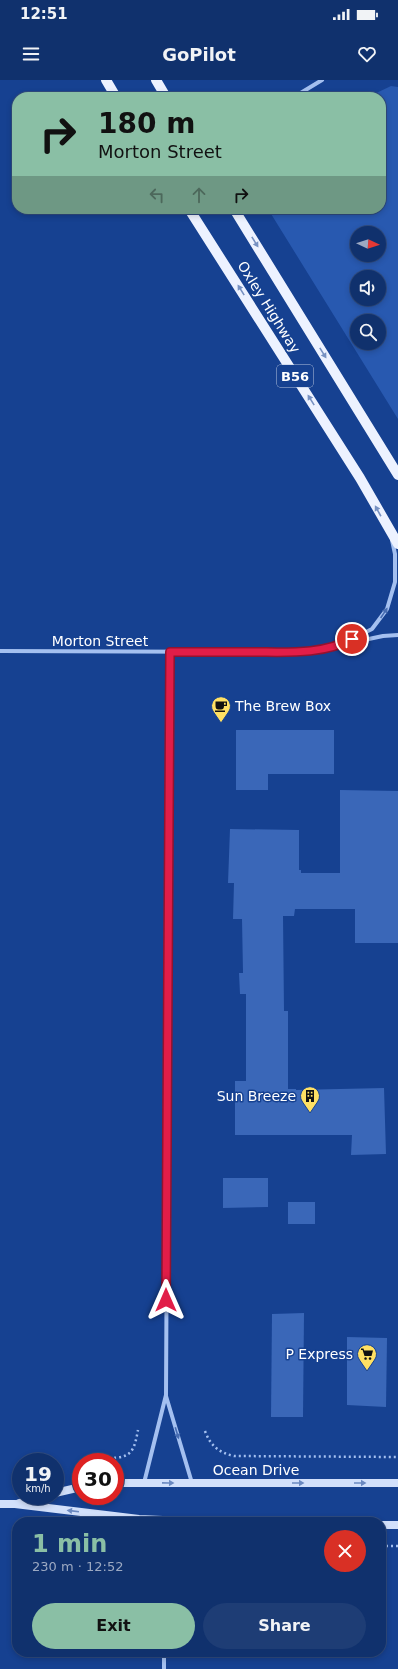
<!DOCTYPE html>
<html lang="en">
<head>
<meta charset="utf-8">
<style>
	:root { --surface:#10316d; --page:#1e3d75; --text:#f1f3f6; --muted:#9ca9c2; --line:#304c80; --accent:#8abfa5 }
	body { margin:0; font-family:"DejaVu Sans",sans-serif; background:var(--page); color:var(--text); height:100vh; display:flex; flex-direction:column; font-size:15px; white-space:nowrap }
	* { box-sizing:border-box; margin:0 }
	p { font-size:13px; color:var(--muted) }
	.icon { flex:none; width:22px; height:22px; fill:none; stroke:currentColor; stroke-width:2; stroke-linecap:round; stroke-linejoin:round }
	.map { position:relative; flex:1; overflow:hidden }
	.side { position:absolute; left:12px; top:1437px; width:374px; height:140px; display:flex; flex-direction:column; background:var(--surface); border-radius:16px; box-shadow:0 2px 6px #0003,0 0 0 1px var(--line) }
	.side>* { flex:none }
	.top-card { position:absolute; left:12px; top:12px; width:374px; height:122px; border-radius:16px; box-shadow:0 2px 6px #0003,0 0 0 1px var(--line); background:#8abfa5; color:#111; overflow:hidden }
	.needle { width:26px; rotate:94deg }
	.buttons { position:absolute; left:350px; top:146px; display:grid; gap:8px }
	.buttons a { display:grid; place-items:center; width:36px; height:36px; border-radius:50%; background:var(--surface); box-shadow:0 2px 6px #0003,0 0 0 1px var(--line); font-size:20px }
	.speed { position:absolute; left:12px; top:1373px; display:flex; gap:8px; font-size:20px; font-weight:700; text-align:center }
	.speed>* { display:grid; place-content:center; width:52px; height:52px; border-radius:50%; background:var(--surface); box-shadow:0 2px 6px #0003,0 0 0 1px var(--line); line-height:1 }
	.speed small { font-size:10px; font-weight:400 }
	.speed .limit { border:6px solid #d22; background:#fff; color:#111 }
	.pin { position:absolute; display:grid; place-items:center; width:34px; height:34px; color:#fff; margin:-17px; border:2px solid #fff; border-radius:50%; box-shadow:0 1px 4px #0007 }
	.me { position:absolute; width:44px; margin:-22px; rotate:0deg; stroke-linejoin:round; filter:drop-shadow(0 0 3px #0008) }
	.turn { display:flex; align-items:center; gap:14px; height:84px; padding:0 20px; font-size:18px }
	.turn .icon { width:52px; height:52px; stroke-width:2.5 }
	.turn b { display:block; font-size:28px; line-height:34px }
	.lanes { display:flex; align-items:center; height:38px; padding:0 20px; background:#0003; justify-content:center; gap:20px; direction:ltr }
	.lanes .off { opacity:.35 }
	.round { display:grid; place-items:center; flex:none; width:42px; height:42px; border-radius:21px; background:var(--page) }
	.head { display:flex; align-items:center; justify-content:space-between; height:68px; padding:0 20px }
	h1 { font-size:24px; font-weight:600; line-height:30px; color:var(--accent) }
	.cta { display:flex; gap:8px; margin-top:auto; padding:8px 20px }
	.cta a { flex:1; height:46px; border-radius:24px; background:var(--accent); color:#111; font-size:16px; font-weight:600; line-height:46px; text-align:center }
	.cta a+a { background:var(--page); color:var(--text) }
	.status { display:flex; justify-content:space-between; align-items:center; height:28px; padding:0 20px; background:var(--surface); direction:ltr }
	.status svg { height:11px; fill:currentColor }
	header { display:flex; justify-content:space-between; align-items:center; height:52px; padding:0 20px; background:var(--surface); font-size:18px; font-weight:600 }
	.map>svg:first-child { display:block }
</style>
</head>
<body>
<div class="status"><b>12:51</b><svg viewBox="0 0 49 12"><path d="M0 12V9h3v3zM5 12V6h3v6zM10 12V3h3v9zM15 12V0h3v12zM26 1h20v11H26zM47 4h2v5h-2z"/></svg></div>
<header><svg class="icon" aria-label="menu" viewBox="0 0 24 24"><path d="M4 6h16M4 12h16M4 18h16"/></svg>GoPilot<svg class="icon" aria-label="heart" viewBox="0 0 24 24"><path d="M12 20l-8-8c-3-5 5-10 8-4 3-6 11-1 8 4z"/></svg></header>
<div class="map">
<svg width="398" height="1589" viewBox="0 0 398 1589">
	<rect width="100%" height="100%" fill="#164191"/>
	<path fill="#2859b0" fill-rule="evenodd" d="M391 6 398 7V339L268 129H381V17H368ZM357 153H379V175H357ZM357 197H379V219H357ZM357 241H379V263H357Z"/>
	<g fill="#3a67b8">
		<polygon points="236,650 334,650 334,694 268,694 268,710 236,710"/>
		<polygon points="340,710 398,711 398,863 355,863 355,829 295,829 294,836 283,836 284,931 288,931 288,1009 296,1009 296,1010 384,1008 386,1074 351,1075 352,1055 235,1055 235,1001 246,1001 246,914 240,914 239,893 243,893 242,839 233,839 234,803 228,803 230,749 299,750 299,790 301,790 301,793 340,793"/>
		<polygon points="223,1098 268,1098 268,1127 223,1128"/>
		<rect x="288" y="1122" width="27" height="22"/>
		<polygon points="304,1233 303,1337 271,1337 272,1234"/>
		<polygon points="347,1257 387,1258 386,1327 347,1325"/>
	</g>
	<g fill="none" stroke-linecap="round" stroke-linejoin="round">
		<g stroke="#a4c0f0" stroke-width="2.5" stroke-dasharray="2 3" stroke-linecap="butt">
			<path d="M205 1351C210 1365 219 1373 234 1376L398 1377"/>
			<path d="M109 1378C132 1378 134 1371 138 1350"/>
			<polyline points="381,1466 398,1466"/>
		</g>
		<g stroke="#a4c0f0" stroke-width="4">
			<polyline points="294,17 322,0"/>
			<polyline points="348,561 372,549 387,529 395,502 395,474 392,460"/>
			<polyline points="0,571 292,572 321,569 383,556 398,555"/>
			<polyline points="166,1316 192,1403"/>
			<polyline points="144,1403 166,1315 170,572"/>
			<polyline points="164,1589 164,1572"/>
		</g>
		<g stroke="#d2e0fb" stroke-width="8">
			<polyline points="115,1403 398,1403"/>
			<polyline points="55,1413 81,1407"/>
			<polyline points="19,1423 45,1416"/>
			<polyline points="0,1424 15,1424 139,1439 210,1442"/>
			<polyline points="381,1445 398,1445"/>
		</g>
		<g stroke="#edf2ff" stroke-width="10">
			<polyline points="106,0 116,17"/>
			<polyline points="156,0 166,17"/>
			<polyline points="189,129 360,398 398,464"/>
			<polyline points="234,129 398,395"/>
		</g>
	</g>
	<defs><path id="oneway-solid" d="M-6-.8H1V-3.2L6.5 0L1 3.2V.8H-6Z"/></defs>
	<g fill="#7791c2">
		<use href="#oneway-solid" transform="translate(255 162) rotate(58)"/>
		<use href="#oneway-solid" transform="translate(241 210) rotate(-122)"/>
		<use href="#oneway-solid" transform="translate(323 273) rotate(58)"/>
		<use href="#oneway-solid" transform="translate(311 320) rotate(-122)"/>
		<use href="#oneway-solid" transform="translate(378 431) rotate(-119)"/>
	</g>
	<g fill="#486db2">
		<use href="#oneway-solid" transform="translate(384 533) rotate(-56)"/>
		<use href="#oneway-solid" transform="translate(177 1353) rotate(73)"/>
	</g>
	<g fill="#6b89c1">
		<use href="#oneway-solid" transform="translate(168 1403) rotate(1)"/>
		<use href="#oneway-solid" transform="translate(298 1403)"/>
		<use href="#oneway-solid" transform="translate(360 1403)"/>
		<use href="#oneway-solid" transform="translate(73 1431) rotate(-173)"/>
	</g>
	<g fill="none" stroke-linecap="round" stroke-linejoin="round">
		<defs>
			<path id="route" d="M166 1220 170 572C198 572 226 572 253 572 286 572 322 575 352 559"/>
		</defs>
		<use href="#route" stroke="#92132f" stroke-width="10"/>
		<use href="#route" stroke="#e11d48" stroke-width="7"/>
	</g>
	<defs>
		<symbol id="cafe-pin" viewBox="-11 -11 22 30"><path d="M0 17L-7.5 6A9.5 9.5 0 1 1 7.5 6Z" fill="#ffe063" stroke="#164191"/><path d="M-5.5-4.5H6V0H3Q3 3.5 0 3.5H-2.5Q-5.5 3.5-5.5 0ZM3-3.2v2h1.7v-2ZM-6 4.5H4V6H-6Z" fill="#111"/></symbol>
		<symbol id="building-pin" viewBox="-11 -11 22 30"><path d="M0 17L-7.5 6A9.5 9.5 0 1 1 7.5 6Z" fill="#ffe063" stroke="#164191"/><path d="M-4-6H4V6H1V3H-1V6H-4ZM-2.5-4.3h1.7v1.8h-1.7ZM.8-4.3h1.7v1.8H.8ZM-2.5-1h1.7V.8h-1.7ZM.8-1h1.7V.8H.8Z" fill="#111"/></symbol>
		<symbol id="supermarket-pin" viewBox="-11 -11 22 30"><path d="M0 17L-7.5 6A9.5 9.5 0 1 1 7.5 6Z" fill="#ffe063" stroke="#164191"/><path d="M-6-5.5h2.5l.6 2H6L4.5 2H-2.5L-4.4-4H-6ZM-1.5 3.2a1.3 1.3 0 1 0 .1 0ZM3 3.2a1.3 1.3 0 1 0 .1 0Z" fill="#111"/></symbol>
	</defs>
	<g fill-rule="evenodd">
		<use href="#cafe-pin" x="210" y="615" width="22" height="30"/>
		<use href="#building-pin" x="299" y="1005" width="22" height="30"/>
		<use href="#supermarket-pin" x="356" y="1263" width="22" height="30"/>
	</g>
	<g text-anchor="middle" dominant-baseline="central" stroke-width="3" stroke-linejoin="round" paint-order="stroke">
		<rect fill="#164191" stroke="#b9c6de" stroke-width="1" x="277" y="285" width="36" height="22" rx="3"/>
		<g font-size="13" font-weight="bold" fill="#fff">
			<text x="295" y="296">B56</text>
		</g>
		<g font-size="14" fill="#fff" stroke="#164191">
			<text transform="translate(269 227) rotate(58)">Oxley Highway</text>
			<text x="100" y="561">Morton Street</text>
			<text x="256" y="1390">Ocean Drive</text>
		</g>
		<g font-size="14" fill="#fff" stroke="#164191" text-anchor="end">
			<text x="235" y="626" text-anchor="start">The Brew Box</text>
			<text x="296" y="1016">Sun Breeze</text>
			<text x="353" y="1274">P Express</text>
		</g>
	</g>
</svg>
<div class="buttons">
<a><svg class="needle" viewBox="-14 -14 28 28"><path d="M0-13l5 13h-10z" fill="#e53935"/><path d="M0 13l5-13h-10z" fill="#9ca9c2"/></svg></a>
<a><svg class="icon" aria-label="sound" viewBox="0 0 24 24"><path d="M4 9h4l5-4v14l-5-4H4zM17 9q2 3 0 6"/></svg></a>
<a><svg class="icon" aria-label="search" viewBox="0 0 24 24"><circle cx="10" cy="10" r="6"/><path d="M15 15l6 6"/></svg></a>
</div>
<div class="speed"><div>19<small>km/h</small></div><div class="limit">30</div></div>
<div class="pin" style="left:352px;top:559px;background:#d93025"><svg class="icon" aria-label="arrive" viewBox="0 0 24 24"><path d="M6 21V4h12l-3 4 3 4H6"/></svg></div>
<svg class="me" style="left:166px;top:1220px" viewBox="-20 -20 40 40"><path d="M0-17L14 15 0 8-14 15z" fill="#e11d48" stroke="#fff" stroke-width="4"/></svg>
<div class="top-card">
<div class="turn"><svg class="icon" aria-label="right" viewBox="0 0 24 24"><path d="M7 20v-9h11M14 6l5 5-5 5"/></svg><div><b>180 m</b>Morton Street</div></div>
<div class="lanes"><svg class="icon off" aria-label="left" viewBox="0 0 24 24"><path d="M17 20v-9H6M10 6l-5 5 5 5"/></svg><svg class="icon off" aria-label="ahead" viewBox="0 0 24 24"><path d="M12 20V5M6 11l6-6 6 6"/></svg><svg class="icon" aria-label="right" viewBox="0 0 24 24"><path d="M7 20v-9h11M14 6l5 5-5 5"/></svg></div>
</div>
<section class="side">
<div class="head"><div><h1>1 min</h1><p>230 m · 12:52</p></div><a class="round" style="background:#d93025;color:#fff"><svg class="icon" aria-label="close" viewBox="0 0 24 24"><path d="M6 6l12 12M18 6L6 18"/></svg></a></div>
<div class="cta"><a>Exit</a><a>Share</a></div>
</section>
</div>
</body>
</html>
